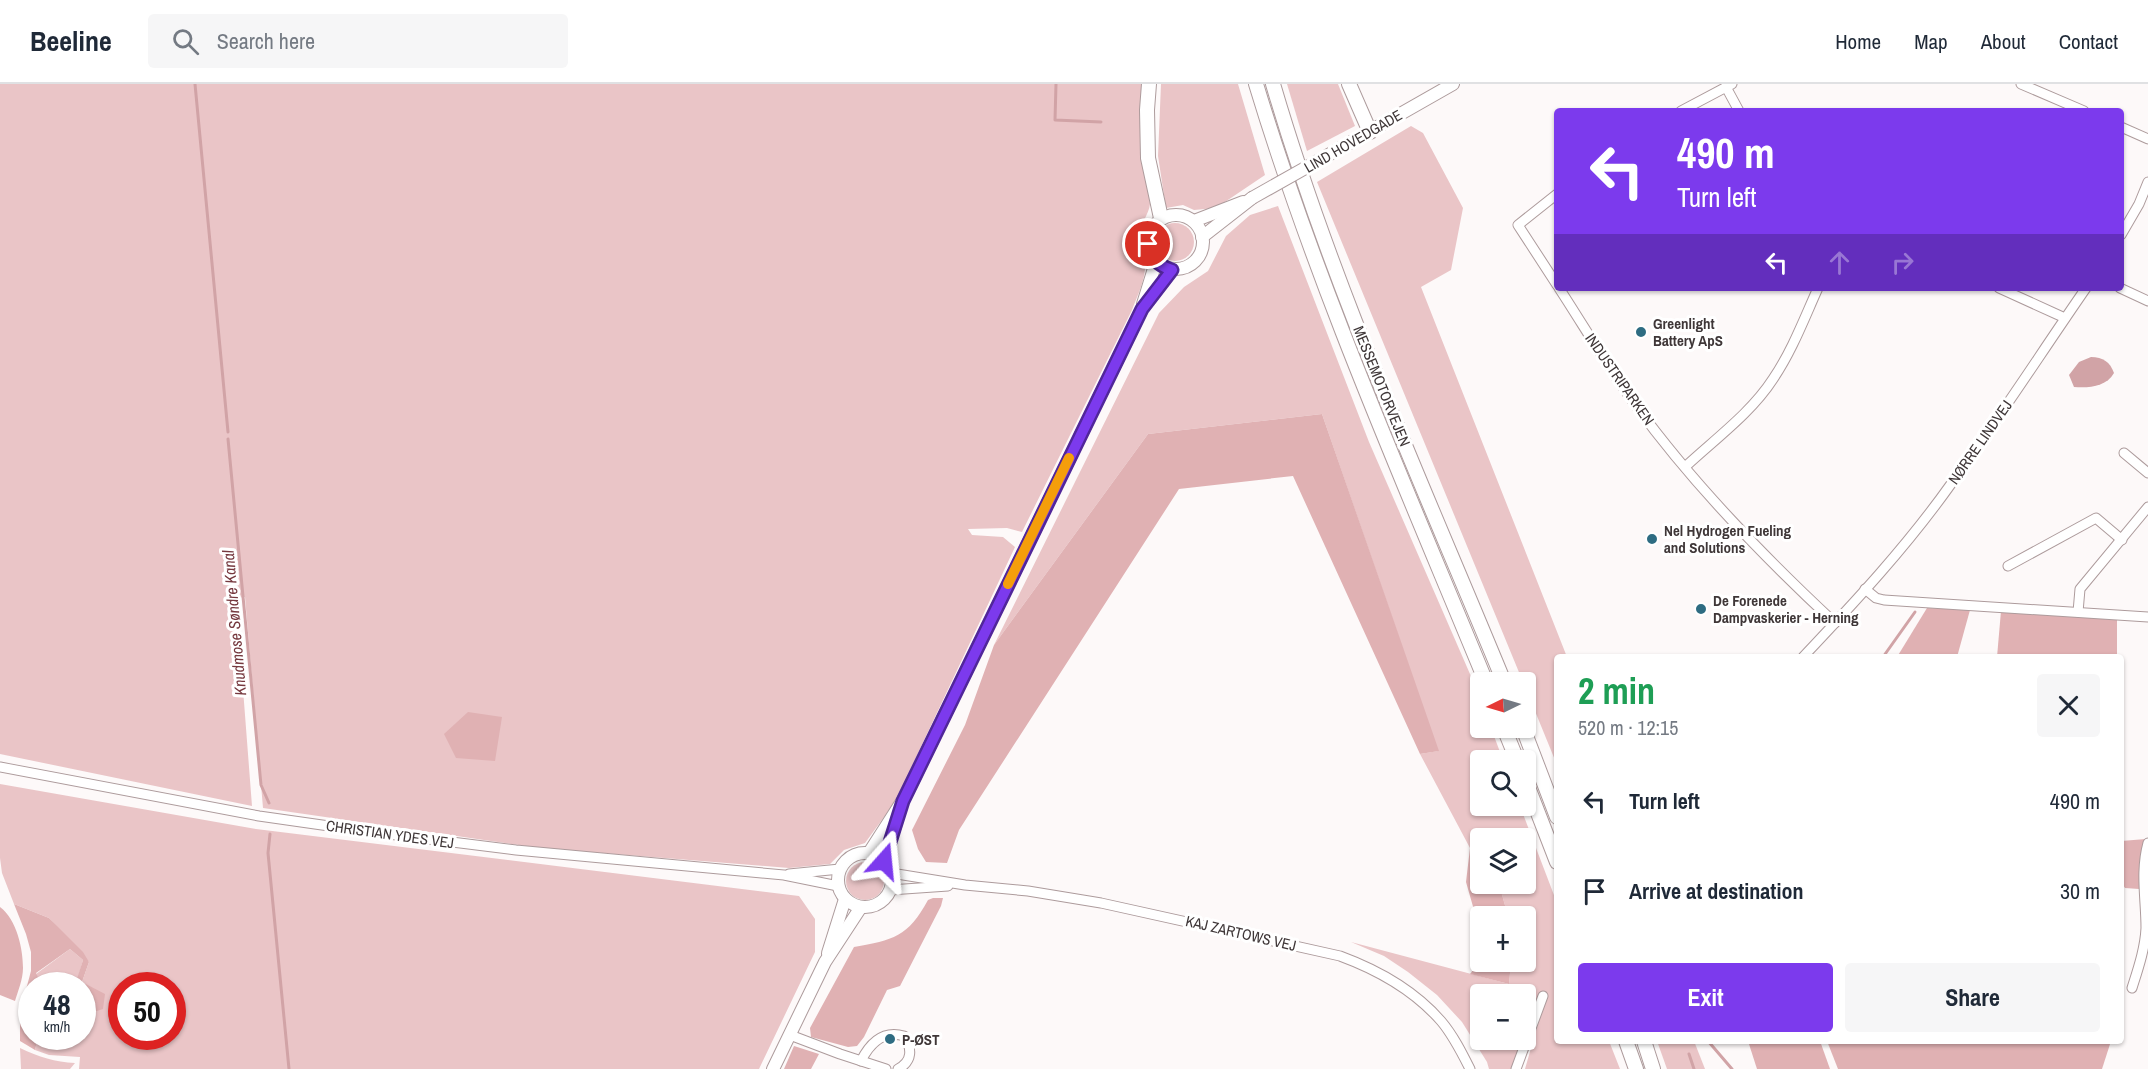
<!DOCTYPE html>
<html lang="en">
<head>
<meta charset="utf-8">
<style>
	:root { --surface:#fff; --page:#f6f6f7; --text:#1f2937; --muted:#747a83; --line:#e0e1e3; --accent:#7c3aed }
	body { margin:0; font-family:"Archivo Narrow",sans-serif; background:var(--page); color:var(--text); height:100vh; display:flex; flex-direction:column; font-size:22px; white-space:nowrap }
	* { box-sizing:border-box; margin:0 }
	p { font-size:20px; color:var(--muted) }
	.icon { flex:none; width:33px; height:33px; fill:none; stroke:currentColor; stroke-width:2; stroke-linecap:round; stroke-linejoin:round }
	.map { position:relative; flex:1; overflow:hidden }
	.drawer { position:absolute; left:1554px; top:570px; width:570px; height:390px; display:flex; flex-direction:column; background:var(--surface); border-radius:6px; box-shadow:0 2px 4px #0004 }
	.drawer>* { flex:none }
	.top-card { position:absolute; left:1554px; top:24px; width:570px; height:183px; border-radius:6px; box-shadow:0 2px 4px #0004; background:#7c3aed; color:#fff; overflow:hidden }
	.needle { width:39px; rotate:265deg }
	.tools { position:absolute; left:1470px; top:588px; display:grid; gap:12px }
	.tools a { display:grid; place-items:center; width:66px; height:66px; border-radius:6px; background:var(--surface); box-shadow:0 2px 4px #0004; font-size:30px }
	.speed { position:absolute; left:18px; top:888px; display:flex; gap:12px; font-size:30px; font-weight:700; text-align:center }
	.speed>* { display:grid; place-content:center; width:78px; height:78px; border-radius:50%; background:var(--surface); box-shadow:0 2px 4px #0004; line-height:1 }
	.speed small { font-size:15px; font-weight:400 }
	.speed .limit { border:9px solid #d22; background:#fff; color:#111 }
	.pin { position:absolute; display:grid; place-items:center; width:51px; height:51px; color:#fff; margin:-26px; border:3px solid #fff; border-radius:50%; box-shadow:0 2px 6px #0007 }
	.me { position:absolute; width:66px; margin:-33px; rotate:18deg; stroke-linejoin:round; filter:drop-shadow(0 0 4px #0008) }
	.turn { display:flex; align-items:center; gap:21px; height:126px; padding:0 24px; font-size:27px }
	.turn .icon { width:78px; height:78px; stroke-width:2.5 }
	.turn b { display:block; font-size:42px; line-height:51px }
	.lanes { display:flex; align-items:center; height:57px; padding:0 24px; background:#0003; justify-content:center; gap:30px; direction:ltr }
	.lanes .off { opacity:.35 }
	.round { display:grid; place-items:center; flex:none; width:63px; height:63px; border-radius:6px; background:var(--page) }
	.summary { display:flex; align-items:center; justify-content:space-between; height:102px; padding:0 24px }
	h1 { font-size:36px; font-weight:700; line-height:45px; color:#1e9e55 }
	.button { display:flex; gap:12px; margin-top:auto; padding:12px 24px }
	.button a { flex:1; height:69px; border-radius:6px; background:var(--accent); color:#fff; font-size:24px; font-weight:700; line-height:69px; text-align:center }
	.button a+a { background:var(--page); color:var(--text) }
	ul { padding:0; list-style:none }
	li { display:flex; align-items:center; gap:18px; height:90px; padding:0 24px }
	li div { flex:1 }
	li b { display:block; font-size:22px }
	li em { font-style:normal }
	header { display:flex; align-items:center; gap:36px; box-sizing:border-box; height:84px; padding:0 30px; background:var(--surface); border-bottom:2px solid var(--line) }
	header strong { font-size:28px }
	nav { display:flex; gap:33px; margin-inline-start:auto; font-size:21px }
	.search { width:420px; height:54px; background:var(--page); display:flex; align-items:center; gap:15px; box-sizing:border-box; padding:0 21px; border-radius:6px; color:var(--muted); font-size:22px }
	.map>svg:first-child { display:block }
</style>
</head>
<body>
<header>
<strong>Beeline</strong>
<div class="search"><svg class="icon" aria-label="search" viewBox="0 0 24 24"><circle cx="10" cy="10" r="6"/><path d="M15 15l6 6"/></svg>Search here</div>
<nav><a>Home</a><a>Map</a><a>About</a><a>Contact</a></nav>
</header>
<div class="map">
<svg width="2148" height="985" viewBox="0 0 2148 985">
	<rect width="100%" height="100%" fill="#fdf9f9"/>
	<g fill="#eac5c7" fill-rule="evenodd">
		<path d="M0 0H1143L1141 26 1150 120C1149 131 1139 141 1139 152 1140 160 1145 168 1145 175 1147 193 1138 210 1132 226L1022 448 1007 444 968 445 972 451 1003 453 1015 463 895 718 865 759 844 766 830 780 789 784 540 764 263 724 245 513 236 514 252 722 0 670Z"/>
		<polygon points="1161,0 1238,0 1265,91 1216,124 1194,126 1183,121 1166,124 1158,72"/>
		<polygon points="1287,0 1338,0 1355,42 1307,67"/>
		<polygon points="1411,42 1423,49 1463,124 1451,186 1421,203 1567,573 1557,573 1557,681 1526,605 1526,598 1523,598 1317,98"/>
		<polygon points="1278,122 1369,358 1470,590 1480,617 1480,644 1491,644 1503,676 1480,676 1480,722 1520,722 1557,819 1557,957 1609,957 1620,985 1525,985 1546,912 1542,907 1526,948 1526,910 1480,910 1480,956 1523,956 1511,985 1489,985 1487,978 1462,938 1437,911 1408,888 1384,872 1351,858 1509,900 1511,878 1526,878 1526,832 1508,832 1499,800 1526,800 1526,754 1480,754 1480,766 1470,764 1420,670 1438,667 1322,330 1148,350 994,561 1159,229 1184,203 1208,187 1226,152 1250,131"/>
		<circle cx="1175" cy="158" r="19"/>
		<path d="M0 700 256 745 799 812 815 835V868L759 985H79L80 973 49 971 35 966 38 953 82 952 83 920 86 929 89 926 82 898 89 878 49 834 14 820 2 789 0 774ZM122 902H172V952H122Z"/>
		<circle cx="865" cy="797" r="19"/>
		<polygon points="70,865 83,876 76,901 42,901 36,890"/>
		<polygon points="1657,957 1694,957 1705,985 1667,985"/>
		<path d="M20 964C39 973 55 978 75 979L70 985H21Z"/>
	</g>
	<g fill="#e0b1b3">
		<polygon points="1322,330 1439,667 1420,670 1293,392 1179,405 959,746 947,779 926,778 918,765 912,746 965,641 994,561 1148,350"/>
		<polygon points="1927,524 1970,526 1957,573 1897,573"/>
		<polygon points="2001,527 2117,536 2117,573 1997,573"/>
		<polygon points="468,628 502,633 495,677 456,674 444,650"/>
		<polygon points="2146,755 2140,781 2139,805 2125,804 2121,798 2121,757"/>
		<polygon points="1470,764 1480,766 1480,800 1499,800 1508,832 1480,832 1480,847 1466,798"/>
		<path d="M933 814H943L941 822 900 902 887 906 864 953 857 962 848 963 811 953 810 944 854 863C893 856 908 853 928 816Z"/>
		<polygon points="14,820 49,834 83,868 89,878 82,898 105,910 103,925 97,927 89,927 86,929 83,920 82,902 75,901 83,876 70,865 36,889 42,901 32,902 32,952 38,953 35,966 20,957 20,928 31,887 31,868 26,850"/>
		<path d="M0 823C17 836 23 865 23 884 23 895 18 907 15 917L0 911Z"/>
		<polygon points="1480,877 1511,878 1509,900 1470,890"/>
		<polygon points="1748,957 1820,957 1830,985 1757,985"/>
		<polygon points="1827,957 2111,957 2102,985 1838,985"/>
		<polygon points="794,962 819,970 811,985 784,985"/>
	</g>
	<path fill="#d1a3a6" d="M2091 273C2103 273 2110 278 2114 289 2106 303 2089 304 2074 303L2069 291 2079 278Z"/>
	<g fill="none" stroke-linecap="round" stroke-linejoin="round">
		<g stroke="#d1a3a6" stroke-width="3">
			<polyline points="195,0 228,348"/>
			<polyline points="1056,0 1055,36 1101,38"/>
			<polyline points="228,355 261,701 269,719"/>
			<polyline points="1883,573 1915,528"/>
			<polyline points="270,750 268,769 289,985"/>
			<polyline points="1708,957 1732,985"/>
			<polyline points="1689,970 1694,985"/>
		</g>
		<defs>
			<g id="minor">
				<polyline points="2021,0 2084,27"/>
				<polyline points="1726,3 1739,27"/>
				<polyline points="1681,27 1732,0"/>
				<polyline points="2121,43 2148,55"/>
				<polyline points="1557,110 1518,141 1557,201"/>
				<polyline points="2121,151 2139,120 2148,98"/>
				<path d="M1559 204C1585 244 1609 285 1637 323 1694 401 1764 473 1835 539"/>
				<polyline points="1999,204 2065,234"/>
				<polyline points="2120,204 2148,217"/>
				<polyline points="2124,369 2148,389"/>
				<path d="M1685 383C1715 355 1751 329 1773 295 1792 267 1804 235 1818 204"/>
				<polyline points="2008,482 2096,434 2122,456"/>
				<polyline points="1865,505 1876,514 1884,516 2148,533"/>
				<polyline points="2078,528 2080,505 2148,423"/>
				<path d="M1803 573C1855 518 1907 462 1951 400 1998 336 2041 269 2086 204"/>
				<polyline points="0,683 259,732 364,747 516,766 784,791 838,802"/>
				<path d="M891 789 965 801 1028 807 1101 819 1340 872C1378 886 1414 906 1441 937 1453 951 1462 969 1470 985"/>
				<polyline points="789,790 840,785"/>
				<polyline points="890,806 948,802"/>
				<path d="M2132 904C2138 885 2145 865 2146 844 2146 815 2140 788 2148 759"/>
				<polyline points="790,951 840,970 886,985"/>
				<path d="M861 977C870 959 883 946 904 952 912 964 913 977 898 985"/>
				<polyline points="1516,985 1543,912"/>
			</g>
			<g id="major">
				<polyline points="1323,74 1453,0"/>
				<circle cx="1176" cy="158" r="27"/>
				<polyline points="1194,137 1243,118"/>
				<polyline points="1202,153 1252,114"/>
				<polyline points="1143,220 1156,178"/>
				<circle cx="865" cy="796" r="27"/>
				<polyline points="869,769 903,716 920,682 1142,225 1172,186"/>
				<polyline points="884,777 900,726"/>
				<polyline points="828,869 845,815"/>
				<polyline points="773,985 825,878 861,823"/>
			</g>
			<g id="highway">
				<polyline points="1149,0 1147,26 1148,74 1161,134"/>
				<path d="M1256 0C1318 205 1405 401 1486 598"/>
				<path d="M1273 0C1333 205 1423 401 1504 598"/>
				<polyline points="1349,0 1370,48"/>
				<polyline points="1504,644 1517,676"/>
				<polyline points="1523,644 1557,733"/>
				<polyline points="1526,698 1557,778"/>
				<polyline points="1626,957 1636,985"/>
				<polyline points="1644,957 1653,985"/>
			</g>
		</defs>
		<use href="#minor" stroke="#ad9b9c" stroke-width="11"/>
		<use href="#major" stroke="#ad9b9c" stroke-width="14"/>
		<use href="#highway" stroke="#ad9b9c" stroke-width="16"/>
		<use href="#minor" stroke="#fff" stroke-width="9"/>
		<use href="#major" stroke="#fff" stroke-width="12"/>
		<use href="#highway" stroke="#fff" stroke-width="14"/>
		<defs>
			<polyline id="major-bridge" points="1252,114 1323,74"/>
		</defs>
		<use href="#major-bridge" stroke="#ad9b9c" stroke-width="14" stroke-linecap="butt"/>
		<use href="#major-bridge" stroke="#fff" stroke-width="12"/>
	</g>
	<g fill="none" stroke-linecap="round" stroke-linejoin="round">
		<defs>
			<path id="route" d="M884 777 903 717 1027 462 1142 225 1172 186C1157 181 1151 174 1148 160"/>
		</defs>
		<use href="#route" stroke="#51269a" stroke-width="15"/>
		<use href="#route" stroke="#7c3aed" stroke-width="10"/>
		<polyline stroke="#f59e0b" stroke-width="10" points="1008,500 1069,374"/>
	</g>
	<g fill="#2e6c82" stroke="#fff" stroke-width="2">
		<circle cx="1641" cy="248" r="6"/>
		<circle cx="1652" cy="455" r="6"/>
		<circle cx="1701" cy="525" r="6"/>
		<circle cx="890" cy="955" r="6"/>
	</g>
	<g text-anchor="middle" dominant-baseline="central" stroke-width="6" stroke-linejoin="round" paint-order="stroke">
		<g font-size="15" fill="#3f3738" stroke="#fff">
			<text transform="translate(1353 57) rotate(-30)">LIND HOVEDGADE</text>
			<text transform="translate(1620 295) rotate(55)">INDUSTRIPARKEN</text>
			<text transform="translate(1382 302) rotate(68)">MESSEMOTORVEJEN</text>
			<text transform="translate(1980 358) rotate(-55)">NØRRE LINDVEJ</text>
			<text transform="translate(390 750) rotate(8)">CHRISTIAN YDES VEJ</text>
			<text transform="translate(1241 849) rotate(13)">KAJ ZARTOWS VEJ</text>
		</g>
		<g font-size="15" font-weight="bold" fill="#3f3738" stroke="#fff" text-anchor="start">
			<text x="1653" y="239">Greenlight<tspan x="1653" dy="17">Battery ApS</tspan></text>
			<text x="1664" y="446">Nel Hydrogen Fueling<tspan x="1664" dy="17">and Solutions</tspan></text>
			<text x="1713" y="516">De Forenede<tspan x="1713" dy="17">Dampvaskerier - Herning</tspan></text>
			<text x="902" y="955">P-ØST</text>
		</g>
		<g font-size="16" font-style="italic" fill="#76393f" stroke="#fff">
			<text transform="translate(234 539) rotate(-95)">Knudmose Søndre Kanal</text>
		</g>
	</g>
</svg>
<div class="tools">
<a><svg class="needle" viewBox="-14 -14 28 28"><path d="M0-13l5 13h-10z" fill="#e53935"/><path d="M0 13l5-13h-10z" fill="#747a83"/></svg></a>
<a><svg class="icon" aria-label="search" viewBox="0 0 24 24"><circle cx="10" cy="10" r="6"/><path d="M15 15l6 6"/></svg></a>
<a><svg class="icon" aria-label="layers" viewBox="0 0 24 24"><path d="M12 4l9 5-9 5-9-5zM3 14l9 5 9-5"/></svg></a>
<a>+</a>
<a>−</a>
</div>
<div class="speed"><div>48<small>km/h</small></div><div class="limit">50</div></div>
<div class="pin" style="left:1148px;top:160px;background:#d93025"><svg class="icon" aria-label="arrive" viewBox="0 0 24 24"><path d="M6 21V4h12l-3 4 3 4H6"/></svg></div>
<svg class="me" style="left:884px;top:777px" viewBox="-20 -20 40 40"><path d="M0-17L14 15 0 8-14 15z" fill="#7c3aed" stroke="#fff" stroke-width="4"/></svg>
<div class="top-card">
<div class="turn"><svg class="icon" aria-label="left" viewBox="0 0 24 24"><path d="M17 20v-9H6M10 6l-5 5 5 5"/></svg><div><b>490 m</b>Turn left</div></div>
<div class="lanes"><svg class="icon" aria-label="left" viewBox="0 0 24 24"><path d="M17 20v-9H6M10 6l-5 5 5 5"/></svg><svg class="icon off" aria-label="ahead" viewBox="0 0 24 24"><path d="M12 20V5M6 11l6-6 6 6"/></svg><svg class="icon off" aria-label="right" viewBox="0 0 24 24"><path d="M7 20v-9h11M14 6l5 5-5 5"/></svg></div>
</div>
<section class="drawer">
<div class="summary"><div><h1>2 min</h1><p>520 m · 12:15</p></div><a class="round"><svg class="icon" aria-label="close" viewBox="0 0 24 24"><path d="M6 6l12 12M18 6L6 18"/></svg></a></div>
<ul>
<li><svg class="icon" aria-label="left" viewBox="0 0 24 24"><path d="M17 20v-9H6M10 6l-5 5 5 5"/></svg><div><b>Turn left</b></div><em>490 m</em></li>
<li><svg class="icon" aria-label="arrive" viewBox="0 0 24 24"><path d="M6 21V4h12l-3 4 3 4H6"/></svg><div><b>Arrive at destination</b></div><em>30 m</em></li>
</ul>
<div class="button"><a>Exit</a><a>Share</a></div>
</section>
</div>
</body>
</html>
